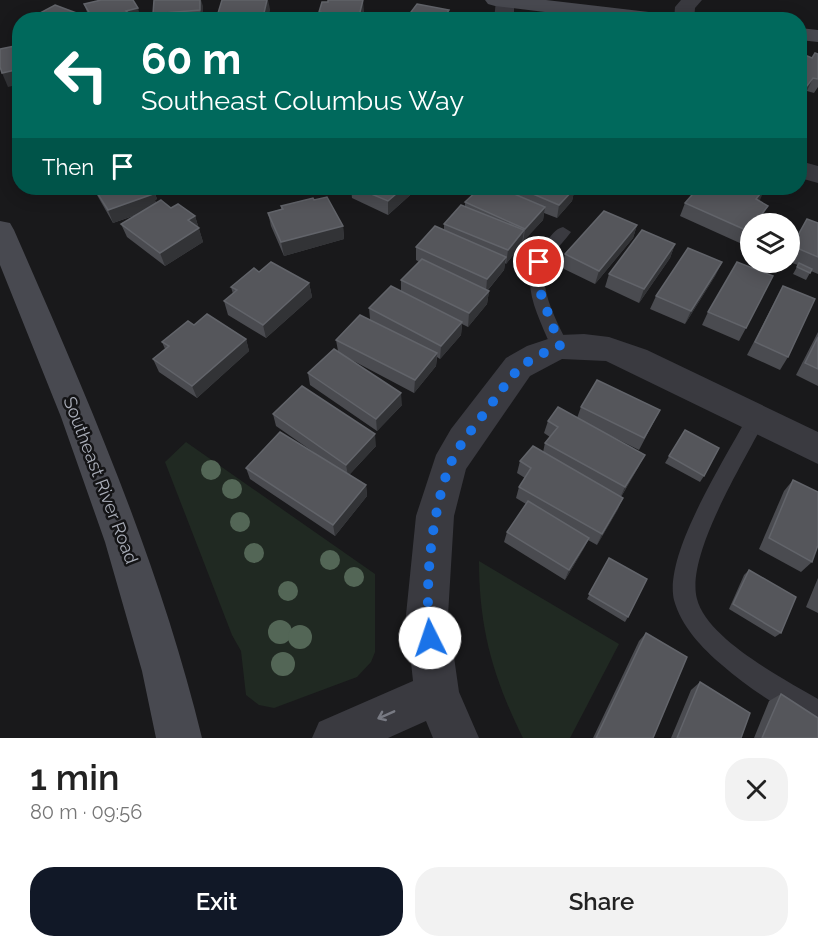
<!DOCTYPE html>
<html lang="en">
<head>
<meta charset="utf-8">
<style>
	:root { --surface:#fff; --page:#f2f2f2; --text:#222; --muted:#767676; --accent:#111827 }
	body { margin:0; font-family:Raleway,sans-serif; background:var(--page); color:var(--text); height:100vh; display:flex; flex-direction:column; font-size:22px; white-space:nowrap }
	* { box-sizing:border-box; margin:0 }
	p { font-size:20px; color:var(--muted) }
	.icon { flex:none; width:33px; height:33px; fill:none; stroke:currentColor; stroke-width:2; stroke-linecap:round; stroke-linejoin:round }
	.map { position:relative; height:738px; overflow:hidden }
	.details { display:flex; flex-direction:column; background:var(--surface); flex:1 }
	.details>* { flex:none }
	.hud { position:absolute; left:12px; top:12px; width:795px; height:183px; border-radius:24px; box-shadow:0 3px 15px #0003; background:#00695c; color:#fff; overflow:hidden }
	.tools { position:absolute; left:740px; top:213px; display:grid; gap:12px }
	.tools a { display:grid; place-items:center; width:60px; height:60px; border-radius:50%; background:var(--surface); box-shadow:0 3px 15px #0003; font-size:30px }
	.pin { position:absolute; display:grid; place-items:center; width:51px; height:51px; color:#fff; margin:-26px; border:3px solid #fff; border-radius:50%; box-shadow:0 2px 6px #0007 }
	.me { position:absolute; width:66px; margin:-33px; rotate:356deg; stroke-linejoin:round; filter:drop-shadow(0 0 4px #0008) }
	.turn { display:flex; align-items:center; gap:21px; height:126px; padding:0 30px; font-size:27px }
	.turn .icon { width:78px; height:78px; stroke-width:2.5 }
	.turn b { display:block; font-size:42px; line-height:51px }
	.then { display:flex; align-items:center; height:57px; padding:0 30px; background:#0003; gap:12px; font-size:22px }
	.round { display:grid; place-items:center; flex:none; width:63px; height:63px; border-radius:24px; background:var(--page) }
	.summary { display:flex; align-items:center; justify-content:space-between; height:102px; padding:0 30px }
	h1 { font-size:36px; font-weight:600; line-height:45px }
	.cta { display:flex; gap:12px; margin-top:auto; padding:12px 30px }
	.cta a { flex:1; height:69px; border-radius:24px; background:var(--accent); color:#fff; font-size:24px; font-weight:600; line-height:69px; text-align:center }
	.cta a+a { background:var(--page); color:var(--text) }
	.map>svg:first-child { display:block }
</style>
</head>
<body>
<div class="map">
<svg width="818" height="738" viewBox="0 0 818 738">
	<rect width="100%" height="100%" fill="#19191b"/>
	<g fill="#202922">
		<polygon points="186,442 375,574 375,652 371,662 357,677 274,708 259,705 246,695 241,651 232,635 165,462"/>
		<path d="M479 561 619 644 570 738H523C493 678 479 628 479 561Z"/>
	</g>
	<g fill="none" stroke-linecap="round" stroke-linejoin="round">
		<g fill="#3a3a40" fill-rule="evenodd">
			<polygon points="296,14 300,15 300,19 284,20"/>
			<path d="M563 227 571 232C564 242 553 251 548 262 536 288 559 324 569 347L566 352H554L551 347C536 310 515 277 546 242 551 236 555 229 563 227Z"/>
			<path d="M757 410 764 412 766 418C746 459 685 554 697 599 707 639 784 679 818 699V725C785 712 749 689 722 665 702 648 681 626 674 600 663 553 728 455 750 412Z"/>
		</g>
		<g fill="#3a3a40" fill-rule="evenodd">
			<polygon points="496,0 514,0 514,20 494,20"/>
			<polygon points="681,0 702,0 695,8 694,20 674,20 675,7"/>
			<polygon points="800,161 818,166 818,183 800,178"/>
			<polygon points="584,334 609,337 647,350 818,432 818,464 606,361 562,359 530,376 466,469 454,516 448,615 459,692 479,738 433,738 426,721 388,738 312,738 319,722 413,681 406,615 416,516 436,455 451,429 506,358 527,346 560,335"/>
		</g>
		<g fill="#484950" fill-rule="evenodd">
			<polygon points="485,0 546,0 666,14 676,20 610,20 495,6 488,4"/>
			<polygon points="800,28 818,30 818,42 800,40"/>
			<path d="M0 221 10 223 14 230C87 397 159 561 202 738H156L142 671 105 542 61 417 0 265Z"/>
		</g>
	</g>
	<g fill="#536656">
		<circle cx="211" cy="470" r="10"/>
		<circle cx="232" cy="489" r="10"/>
		<circle cx="240" cy="522" r="10"/>
		<circle cx="254" cy="553" r="10"/>
		<circle cx="330" cy="560" r="10"/>
		<circle cx="354" cy="577" r="10"/>
		<circle cx="288" cy="591" r="10"/>
		<circle cx="280" cy="632" r="12"/>
		<circle cx="300" cy="637" r="12"/>
		<circle cx="283" cy="664" r="12"/>
	</g>
	<g fill="#4a4b50">
		<polygon points="84,4 141,20 90,20"/>
		<polygon points="203,6 203,20 155,20 153,14"/>
		<polygon points="270,9 267,20 219,20 218,13"/>
		<polygon points="364,11 362,20 319,20 319,12"/>
		<polygon points="800,53 812,58 818,54 818,87 814,93 807,91 801,99 800,99"/>
		<polygon points="93,188 153,188 157,199 155,200 156,203 195,216 203,242 165,266 127,237 121,224 136,215 113,223"/>
		<polygon points="351,188 418,188 388,215 352,198"/>
		<polygon points="480,188 575,188 572,201 557,218 544,213 543,220 522,242 522,244 506,264 505,263 504,270 488,290 489,291 487,304 468,327 462,324 461,335 440,359 437,357 436,366 414,393 346,357 402,405 377,431 310,385 308,373 338,351 336,340 370,319 369,308 401,291 401,280 419,262 416,260 416,247 444,230 444,224 465,207 465,202"/>
		<polygon points="644,188 671,188 651,194"/>
		<polygon points="759,201 761,220 742,244 680,216 685,203"/>
		<polygon points="281,206 343,226 344,239 284,256 271,226 268,213 281,209"/>
		<polygon points="807,219 818,223 818,274 811,271 806,280 793,274 798,265 789,262 789,251"/>
		<polygon points="637,225 633,238 595,284 562,268 565,254"/>
		<polygon points="675,244 670,258 639,303 605,287 609,274"/>
		<polygon points="722,262 715,276 685,324 650,309 656,296"/>
		<polygon points="259,272 309,283 312,297 266,338 228,315 224,301 233,294 231,287"/>
		<polygon points="783,286 788,357 780,370 747,355"/>
		<polygon points="708,312 746,328 739,341 702,325"/>
		<polygon points="194,325 246,339 249,351 197,398 159,372 153,359 165,349 162,342"/>
		<polygon points="818,332 818,386 796,375"/>
		<polygon points="581,407 660,410 639,450 609,435 639,466 621,497 618,509 597,545 588,540 584,548 565,580 504,542 507,532 526,504 516,498 519,487 525,478 517,473 520,461 543,452 545,443 550,437 544,433 548,421 577,418"/>
		<polygon points="273,414 376,446 349,475 366,485 367,496 335,536 250,479 246,468 322,458 276,426"/>
		<polygon points="685,430 704,476 700,482 665,463"/>
		<polygon points="793,480 812,562 801,572 759,549 784,491"/>
		<polygon points="609,558 628,617 625,622 587,599"/>
		<polygon points="749,570 781,633 775,637 729,609 744,575"/>
		<polygon points="818,578 818,613 806,607"/>
		<polygon points="646,633 653,738 593,738 639,641"/>
		<polygon points="700,682 741,738 671,738 691,690"/>
		<polygon points="781,694 818,738 754,738 769,701"/>
	</g>
	<g fill="#323336">
		<polygon points="200,0 201,0 203,6 203,20 200,10"/>
		<polygon points="267,0 268,0 270,9 267,20 265,20 264,13"/>
		<polygon points="363,0 364,11 362,20 358,20"/>
		<polygon points="138,8 141,20 93,20 93,19"/>
		<polygon points="251,13 252,20 250,20 249,16"/>
		<polygon points="79,14 80,20 69,20"/>
		<polygon points="20,69 20,84 8,87 2,73"/>
		<polygon points="813,78 807,91 801,99 807,86"/>
		<polygon points="148,188 153,188 157,199 155,200 157,207 113,223 108,210"/>
		<polygon points="403,188 418,188 388,215 388,201"/>
		<polygon points="575,188 572,201 557,218 559,205"/>
		<polygon points="654,188 671,188 651,194"/>
		<polygon points="765,188 760,200 750,213 756,199"/>
		<polygon points="768,206 758,224 754,224"/>
		<polygon points="545,207 543,220 523,242 525,229"/>
		<polygon points="195,216 203,242 165,266 160,253 188,220"/>
		<polygon points="637,225 633,238 595,284 599,271"/>
		<polygon points="343,226 344,239 284,256 281,242"/>
		<polygon points="750,229 750,234 742,244 748,231"/>
		<polygon points="524,230 522,244 506,264 508,250"/>
		<polygon points="675,244 670,258 639,303 644,289"/>
		<polygon points="506,257 504,270 486,292 487,279"/>
		<polygon points="722,262 715,276 685,324 691,311"/>
		<polygon points="309,283 312,297 266,338 263,325"/>
		<polygon points="489,291 487,304 468,327 469,313"/>
		<polygon points="462,322 461,335 440,359 441,346"/>
		<polygon points="246,339 249,351 197,398 192,386"/>
		<polygon points="437,353 436,366 414,393 415,380"/>
		<polygon points="401,393 402,405 377,431 376,419"/>
		<polygon points="375,434 376,446 348,476 346,465"/>
		<polygon points="645,455 639,466 620,498 625,487"/>
		<polygon points="366,485 367,496 335,536 333,525"/>
		<polygon points="623,498 618,509 597,545 602,534"/>
		<polygon points="589,538 584,548 565,580 569,570"/>
	</g>
	<g fill="#55565b" stroke="#62646a" stroke-width="1.5">
		<polygon points="101,0 133,0 138,8 126,11 128,13 93,19 84,4"/>
		<polygon points="154,0 200,0 200,10 153,14"/>
		<polygon points="222,0 267,0 264,13 251,13 249,16 218,13"/>
		<polygon points="328,0 363,0 358,20 322,19 324,13 319,12 322,2 328,2"/>
		<polygon points="417,4 449,10 445,16 451,17 449,20 405,20"/>
		<polygon points="55,5 79,14 69,20 27,20"/>
		<polygon points="20,45 20,69 2,73 0,67 0,49"/>
		<polygon points="800,53 812,58 815,53 818,54 818,79 813,78 807,86 800,84"/>
		<polygon points="94,188 149,188 153,194 108,210"/>
		<polygon points="357,188 403,188 388,201"/>
		<polygon points="480,188 500,188 545,207 525,229 465,202"/>
		<polygon points="519,188 575,188 559,205"/>
		<polygon points="698,188 765,188 756,199 768,206 754,224 750,224 750,229 748,231 685,203"/>
		<polygon points="327,197 343,226 281,242 268,213 283,209 281,206 313,198 314,200"/>
		<polygon points="161,200 171,208 178,204 195,216 188,220 199,228 160,253 121,224"/>
		<polygon points="461,205 524,230 508,250 444,224"/>
		<polygon points="604,211 637,225 599,271 565,254"/>
		<polygon points="807,219 818,223 818,257 792,246"/>
		<polygon points="435,226 506,257 487,279 416,247"/>
		<polygon points="642,230 675,244 644,289 609,274"/>
		<polygon points="688,248 722,262 691,311 656,296"/>
		<polygon points="422,259 489,291 469,313 401,280"/>
		<polygon points="271,262 309,283 263,325 224,301 237,290 231,287 254,268 259,272"/>
		<polygon points="737,262 773,276 746,328 708,312"/>
		<polygon points="799,263 812,269 810,273 797,267"/>
		<polygon points="391,286 462,322 441,346 369,308"/>
		<polygon points="783,286 815,299 788,357 755,342"/>
		<polygon points="207,314 246,339 192,386 153,359 169,346 162,342 188,321 194,325"/>
		<polygon points="360,315 437,353 415,380 336,340"/>
		<polygon points="818,337 818,369 805,363"/>
		<polygon points="334,349 401,393 376,419 308,373"/>
		<polygon points="597,380 660,410 644,438 581,407"/>
		<polygon points="302,386 375,434 346,465 273,414"/>
		<polygon points="558,407 645,455 625,487 545,443 558,427 548,421"/>
		<polygon points="685,430 719,448 704,476 669,456"/>
		<polygon points="280,432 366,485 333,525 246,468"/>
		<polygon points="533,446 623,498 602,534 519,487 531,468 520,461"/>
		<polygon points="793,480 818,492 818,545 812,562 769,538"/>
		<polygon points="528,501 589,538 569,570 507,532"/>
		<polygon points="609,558 647,579 628,617 589,594"/>
		<polygon points="749,570 796,597 781,633 733,604"/>
		<polygon points="646,633 687,657 653,738 596,738"/>
		<polygon points="700,682 750,713 741,738 677,738"/>
		<polygon points="781,694 818,718 818,738 762,738"/>
	</g>
	<defs><path id="oneway-shaft" d="M-6 0H5M1.5-3L5.5 0L1.5 3" fill="none" stroke-width="1.6" stroke-linecap="round" stroke-linejoin="round" transform="scale(1.5)"/></defs>
	<use stroke="#787a83" href="#oneway-shaft" transform="translate(386 715) rotate(156)"/>
	<g fill="none" stroke-linecap="round" stroke-linejoin="round">
		<path stroke="#1a73e8" stroke-width="10" stroke-dasharray="0 18" d="M430 638C424 587 431 516 449 467 458 445 475 426 489 407 516 371 517 363 560 346L538 286 539 262"/>
	</g>
	<g text-anchor="middle" dominant-baseline="central" stroke-width="5" stroke-linejoin="round" paint-order="stroke">
		<g font-size="18" fill="#abafba" stroke="#141416">
			<text transform="translate(101 480) rotate(69)">Southeast River Road</text>
		</g>
	</g>
</svg>
<div class="tools">
<a><svg class="icon" aria-label="layers" viewBox="0 0 24 24"><path d="M12 4l9 5-9 5-9-5zM3 14l9 5 9-5"/></svg></a>
</div>
<div class="pin" style="left:539px;top:262px;background:#d93025"><svg class="icon" aria-label="arrive" viewBox="0 0 24 24"><path d="M6 21V4h12l-3 4 3 4H6"/></svg></div>
<svg class="me" style="left:430px;top:638px" viewBox="-20 -20 40 40"><circle r="19" fill="#fff"/><path d="M0-13L10 11 0 6-10 11z" fill="#1a73e8"/></svg>
<div class="hud">
<div class="turn"><svg class="icon" aria-label="left" viewBox="0 0 24 24"><path d="M17 20v-9H6M10 6l-5 5 5 5"/></svg><div><b>60 m</b>Southeast Columbus Way</div></div>
<div class="then">Then<svg class="icon" aria-label="arrive" viewBox="0 0 24 24"><path d="M6 21V4h12l-3 4 3 4H6"/></svg></div>
</div>
</div>
<section class="details">
<div class="summary"><div><h1>1 min</h1><p>80 m · 09:56</p></div><a class="round"><svg class="icon" aria-label="close" viewBox="0 0 24 24"><path d="M6 6l12 12M18 6L6 18"/></svg></a></div>
<div class="cta"><a>Exit</a><a>Share</a></div>
</section>
</body>
</html>
